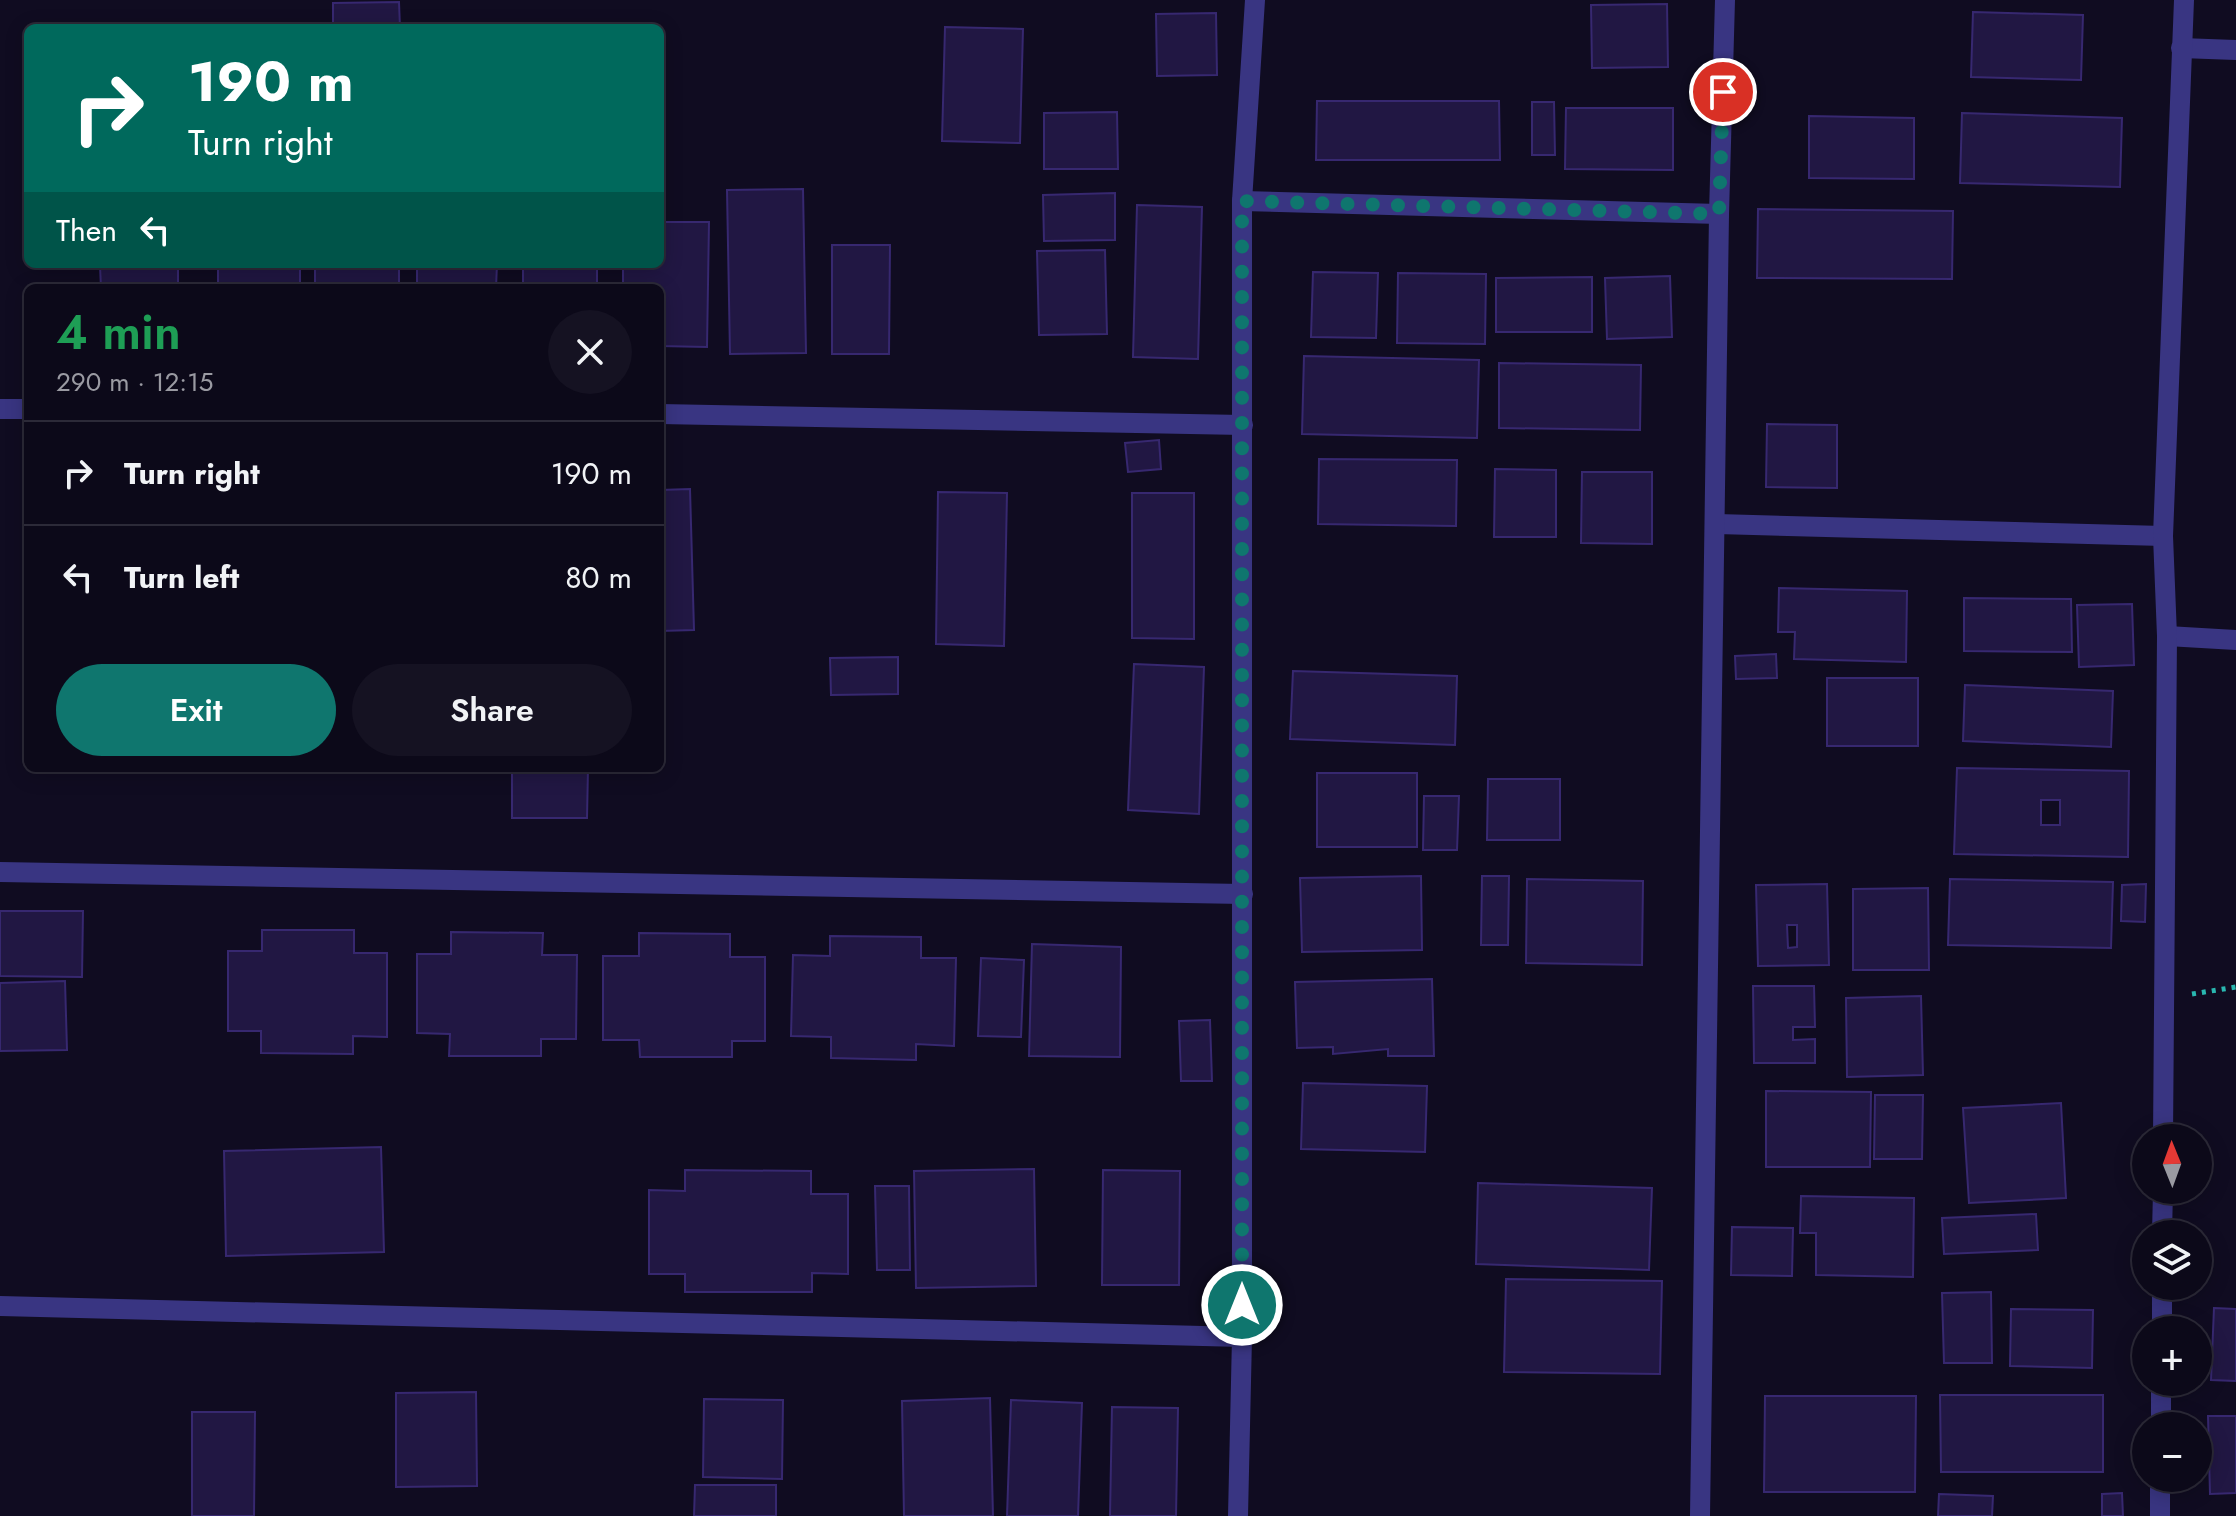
<!DOCTYPE html>
<html lang="en">
<head>
<meta charset="utf-8">
<style>
	:root { --surface:#0c0919; --page:#151222; --text:#f1f3f6; --muted:#9a9aa2; --line:#2c2a38; --accent:#0f766e }
	body { margin:0; font-family:Jost,sans-serif; background:var(--page); color:var(--text); height:100vh; display:flex; flex-direction:column; font-size:30px; white-space:nowrap }
	* { box-sizing:border-box; margin:0 }
	p { font-size:26px; color:var(--muted) }
	.icon { flex:none; width:44px; height:44px; fill:none; stroke:currentColor; stroke-width:2; stroke-linecap:round; stroke-linejoin:round }
	.map { position:relative; flex:1; overflow:hidden }
	.drawer { position:absolute; left:24px; top:284px; width:640px; height:488px; display:flex; flex-direction:column; background:var(--surface); border-radius:12px; box-shadow:0 4px 20px #0003,0 0 0 2px var(--line) }
	.drawer>* { flex:none }
	.top-card { position:absolute; left:24px; top:24px; width:640px; height:244px; border-radius:12px; box-shadow:0 4px 20px #0003,0 0 0 2px var(--line); background:#00695c; color:#fff; overflow:hidden }
	.needle { width:52px; rotate:359deg }
	.tools { position:absolute; left:2132px; top:1124px; display:grid; gap:16px }
	.tools a { display:grid; place-items:center; width:80px; height:80px; border-radius:50%; background:var(--surface); box-shadow:0 4px 20px #0003,0 0 0 2px var(--line); font-size:40px }
	.pin { position:absolute; display:grid; place-items:center; width:68px; height:68px; color:#fff; margin:-34px; border:4px solid #fff; border-radius:50%; box-shadow:0 2px 8px #0007 }
	.me { position:absolute; width:88px; margin:-44px; rotate:0deg; stroke-linejoin:round; filter:drop-shadow(0 0 6px #0008) }
	.turn { display:flex; align-items:center; gap:28px; height:168px; padding:0 32px; font-size:36px }
	.turn .icon { width:104px; height:104px; stroke-width:2.5 }
	.turn b { display:block; font-size:56px; line-height:68px }
	.then { display:flex; align-items:center; height:76px; padding:0 32px; background:#0003; gap:16px; font-size:30px }
	.round { display:grid; place-items:center; flex:none; width:84px; height:84px; border-radius:42px; background:var(--page) }
	.overview { display:flex; align-items:center; justify-content:space-between; height:136px; padding:0 32px }
	h1 { font-size:48px; font-weight:600; line-height:60px; color:#1e9e55 }
	.button { display:flex; gap:16px; margin-top:auto; padding:16px 32px }
	.button a { flex:1; height:92px; border-radius:48px; background:var(--accent); color:#fff; font-size:32px; font-weight:600; line-height:92px; text-align:center }
	.button a+a { background:var(--page); color:var(--text) }
	ul { padding:0; list-style:none }
	li { display:flex; align-items:center; gap:24px; height:104px; padding:0 32px; border-top:2px solid var(--line) }
	li div { flex:1 }
	li b { display:block; font-size:30px }
	li em { font-style:normal }
	.map>svg:first-child { display:block }
</style>
</head>
<body>
<div class="map">
<svg width="2236" height="1516" viewBox="0 0 2236 1516">
	<rect width="100%" height="100%" fill="#100c21"/>
	<g fill="#211743" stroke="#372870" stroke-width="2" fill-rule="evenodd">
		<polygon points="399,2 400,28 333,28 333,3"/>
		<polygon points="1667,4 1668,67 1592,68 1591,5"/>
		<polygon points="1973,12 2083,15 2081,80 1971,77"/>
		<polygon points="1216,13 1217,75 1157,76 1156,14"/>
		<polygon points="945,27 1023,29 1020,143 942,141"/>
		<polygon points="1317,101 1499,101 1500,160 1316,160"/>
		<polygon points="1532,102 1554,102 1555,155 1532,155"/>
		<polygon points="1566,108 1673,108 1673,170 1565,169"/>
		<polygon points="1117,112 1118,169 1044,169 1044,113"/>
		<polygon points="1962,113 2122,118 2120,187 1960,183"/>
		<polygon points="1809,116 1914,118 1914,179 1809,178"/>
		<polygon points="803,189 806,353 730,354 727,190"/>
		<polygon points="1115,193 1115,240 1044,241 1043,195"/>
		<polygon points="1137,205 1202,207 1198,359 1133,357"/>
		<polygon points="1758,209 1953,211 1952,279 1757,278"/>
		<polygon points="660,222 709,222 707,347 660,346 660,288 623,288 623,264 660,264"/>
		<polygon points="832,245 890,245 889,354 832,354"/>
		<polygon points="1105,250 1107,334 1039,335 1037,251"/>
		<rect x="218" y="264" width="82" height="21"/>
		<rect x="315" y="264" width="84" height="24"/>
		<polygon points="417,264 497,264 496,288 417,288"/>
		<rect x="523" y="264" width="74" height="24"/>
		<polygon points="178,265 178,288 101,288 100,266"/>
		<polygon points="1313,272 1378,273 1376,338 1311,337"/>
		<polygon points="1398,273 1486,274 1485,344 1397,343"/>
		<polygon points="1670,276 1672,337 1607,339 1605,278"/>
		<polygon points="1592,277 1592,332 1496,332 1496,278"/>
		<polygon points="1304,356 1479,360 1477,438 1302,434"/>
		<polygon points="1499,363 1641,365 1640,430 1499,428"/>
		<polygon points="1767,424 1837,425 1837,488 1766,487"/>
		<polygon points="1159,440 1161,469 1128,472 1125,443"/>
		<polygon points="1319,459 1457,460 1456,526 1318,524"/>
		<polygon points="1495,469 1556,470 1556,537 1494,537"/>
		<polygon points="1582,472 1652,472 1652,544 1581,543"/>
		<polygon points="690,489 694,630 660,631 660,490"/>
		<polygon points="938,492 1007,493 1004,646 936,644"/>
		<polygon points="1132,493 1194,493 1194,639 1132,638"/>
		<polygon points="1779,588 1907,591 1906,662 1794,659 1795,632 1778,632"/>
		<polygon points="1964,598 2071,599 2072,652 1964,651"/>
		<polygon points="2132,604 2134,665 2079,667 2077,605"/>
		<polygon points="1776,654 1777,678 1736,679 1735,656"/>
		<polygon points="898,657 898,694 831,695 830,658"/>
		<polygon points="1134,664 1204,667 1199,814 1128,810"/>
		<polygon points="1293,671 1457,676 1455,745 1290,739"/>
		<rect x="1827" y="678" width="91" height="68"/>
		<polygon points="1965,685 2113,691 2111,747 1963,741"/>
		<polygon points="512,768 588,768 587,818 512,818"/>
		<path d="M1957 768 2129 771 2128 857 1954 854ZM2041 800H2060V825H2041Z"/>
		<rect x="1317" y="773" width="100" height="74"/>
		<polygon points="1488,779 1560,779 1560,840 1487,840"/>
		<polygon points="1424,796 1459,796 1457,850 1423,850"/>
		<polygon points="1421,876 1422,950 1302,952 1300,878"/>
		<polygon points="1482,876 1509,876 1508,945 1481,945"/>
		<polygon points="1527,879 1643,881 1642,965 1526,963"/>
		<polygon points="1950,879 2113,882 2111,948 1948,945"/>
		<path d="M1827 884 1829 965 1758 966 1756 885ZM1787 925H1797V947L1788 948Z"/>
		<polygon points="2146,884 2145,922 2121,921 2122,885"/>
		<polygon points="1928,888 1929,970 1853,970 1853,889"/>
		<polygon points="0,911 83,911 82,977 0,976"/>
		<polygon points="262,930 354,930 354,953 387,953 387,1037 353,1036 353,1054 261,1053 261,1031 228,1031 228,951 262,951"/>
		<polygon points="451,932 543,933 542,955 577,955 576,1039 541,1039 541,1056 449,1056 450,1034 417,1033 417,954 451,954"/>
		<polygon points="639,933 730,934 730,957 765,957 765,1041 732,1041 732,1057 640,1057 639,1040 603,1040 603,956 639,956"/>
		<polygon points="830,936 921,937 921,958 956,958 954,1046 916,1044 916,1060 831,1058 831,1037 791,1036 793,955 830,956"/>
		<polygon points="1032,944 1121,947 1120,1057 1029,1056"/>
		<polygon points="981,958 1024,960 1021,1037 978,1036"/>
		<polygon points="1432,979 1434,1056 1388,1056 1388,1049 1333,1054 1333,1047 1297,1048 1295,982"/>
		<polygon points="65,981 67,1050 0,1051 0,983"/>
		<polygon points="1753,986 1814,986 1815,1027 1793,1027 1793,1040 1815,1039 1815,1063 1754,1063"/>
		<polygon points="1921,996 1923,1075 1847,1077 1846,998"/>
		<polygon points="1210,1020 1212,1081 1181,1081 1179,1021"/>
		<polygon points="1303,1083 1427,1086 1425,1152 1301,1149"/>
		<polygon points="1766,1091 1871,1092 1870,1167 1766,1167"/>
		<polygon points="1875,1095 1923,1095 1922,1159 1874,1159"/>
		<polygon points="2061,1103 2066,1198 1969,1203 1963,1108"/>
		<polygon points="381,1147 384,1252 226,1256 224,1151"/>
		<polygon points="1034,1169 1036,1286 916,1288 914,1171"/>
		<polygon points="685,1170 811,1171 811,1194 848,1194 848,1274 812,1273 812,1292 685,1292 685,1274 649,1274 649,1190 685,1191"/>
		<polygon points="1103,1170 1180,1171 1179,1285 1102,1285"/>
		<polygon points="1478,1183 1652,1188 1649,1270 1476,1264"/>
		<polygon points="875,1186 909,1186 910,1270 877,1270"/>
		<polygon points="1801,1196 1914,1198 1913,1277 1816,1275 1816,1233 1800,1233"/>
		<polygon points="2036,1214 2038,1250 1944,1254 1942,1218"/>
		<polygon points="1732,1227 1793,1228 1792,1276 1731,1275"/>
		<polygon points="1506,1279 1662,1281 1660,1374 1504,1372"/>
		<polygon points="1991,1292 1992,1363 1944,1363 1942,1293"/>
		<polygon points="2214,1308 2236,1309 2236,1381 2211,1380"/>
		<polygon points="2011,1309 2093,1310 2092,1368 2010,1366"/>
		<polygon points="476,1392 477,1486 396,1487 396,1393"/>
		<polygon points="1940,1395 2103,1395 2103,1472 1941,1472"/>
		<polygon points="1765,1396 1916,1396 1915,1492 1764,1492"/>
		<polygon points="990,1398 993,1516 904,1516 902,1401"/>
		<polygon points="704,1399 783,1400 782,1479 703,1477"/>
		<polygon points="1011,1400 1082,1403 1078,1516 1007,1516"/>
		<polygon points="1112,1407 1178,1408 1176,1516 1110,1516"/>
		<polygon points="192,1412 255,1412 254,1516 192,1516"/>
		<polygon points="2208,1416 2236,1416 2236,1493 2210,1494"/>
		<polygon points="695,1485 776,1485 776,1516 694,1516"/>
		<polygon points="2122,1493 2123,1516 2102,1516 2102,1494"/>
		<polygon points="1939,1494 1993,1496 1992,1516 1938,1516"/>
	</g>
	<g fill="none" stroke-linecap="round" stroke-linejoin="round">
		<polyline stroke="#29b7b0" stroke-width="5" stroke-dasharray="4 6" stroke-linecap="butt" points="2192,994 2236,987"/>
		<g stroke="#393582" stroke-width="20">
			<polyline points="2181,48 2236,50"/>
			<polyline points="1242,201 1719,214"/>
			<polyline points="0,409 28,409"/>
			<polyline points="660,414 1243,425"/>
			<polyline points="1717,524 2163,536"/>
			<polyline points="2167,636 2236,640"/>
			<polyline points="0,872 1243,894"/>
			<polyline points="2163,1138 2167,636 2163,536 2184,0"/>
			<polyline points="2162,1234 2163,1190"/>
			<polyline points="0,1306 1242,1337"/>
			<polyline points="2162,1330 2162,1286"/>
			<polyline points="2161,1426 2161,1382"/>
			<polyline points="1238,1516 1242,1337 1242,201 1255,0"/>
			<polyline points="1700,1516 1719,214 1725,0"/>
			<polyline points="2160,1516 2160,1478"/>
		</g>
	</g>
	<g fill="none" stroke-linecap="round" stroke-linejoin="round">
		<polyline stroke="#0f766e" stroke-width="14" stroke-dasharray="0 25.2" points="1242,1305 1242,201 1719,214 1723,92"/>
	</g>
</svg>
<div class="tools">
<a><svg class="needle" viewBox="-14 -14 28 28"><path d="M0-13l5 13h-10z" fill="#e53935"/><path d="M0 13l5-13h-10z" fill="#9a9aa2"/></svg></a>
<a><svg class="icon" aria-label="layers" viewBox="0 0 24 24"><path d="M12 4l9 5-9 5-9-5zM3 14l9 5 9-5"/></svg></a>
<a>+</a>
<a>−</a>
</div>
<div class="pin" style="left:1723px;top:92px;background:#d93025"><svg class="icon" aria-label="arrive" viewBox="0 0 24 24"><path d="M6 21V4h12l-3 4 3 4H6"/></svg></div>
<svg class="me" style="left:1242px;top:1305px" viewBox="-20 -20 40 40"><circle r="17" fill="#0f766e" stroke="#fff" stroke-width="3"/><path d="M0-11L8 9 0 5-8 9z" fill="#fff"/></svg>
<div class="top-card">
<div class="turn"><svg class="icon" aria-label="right" viewBox="0 0 24 24"><path d="M7 20v-9h11M14 6l5 5-5 5"/></svg><div><b>190 m</b>Turn right</div></div>
<div class="then">Then<svg class="icon" aria-label="left" viewBox="0 0 24 24"><path d="M17 20v-9H6M10 6l-5 5 5 5"/></svg></div>
</div>
<section class="drawer">
<div class="overview"><div><h1>4 min</h1><p>290 m · 12:15</p></div><a class="round"><svg class="icon" aria-label="close" viewBox="0 0 24 24"><path d="M6 6l12 12M18 6L6 18"/></svg></a></div>
<ul>
<li><svg class="icon" aria-label="right" viewBox="0 0 24 24"><path d="M7 20v-9h11M14 6l5 5-5 5"/></svg><div><b>Turn right</b></div><em>190 m</em></li>
<li><svg class="icon" aria-label="left" viewBox="0 0 24 24"><path d="M17 20v-9H6M10 6l-5 5 5 5"/></svg><div><b>Turn left</b></div><em>80 m</em></li>
</ul>
<div class="button"><a>Exit</a><a>Share</a></div>
</section>
</div>
</body>
</html>
